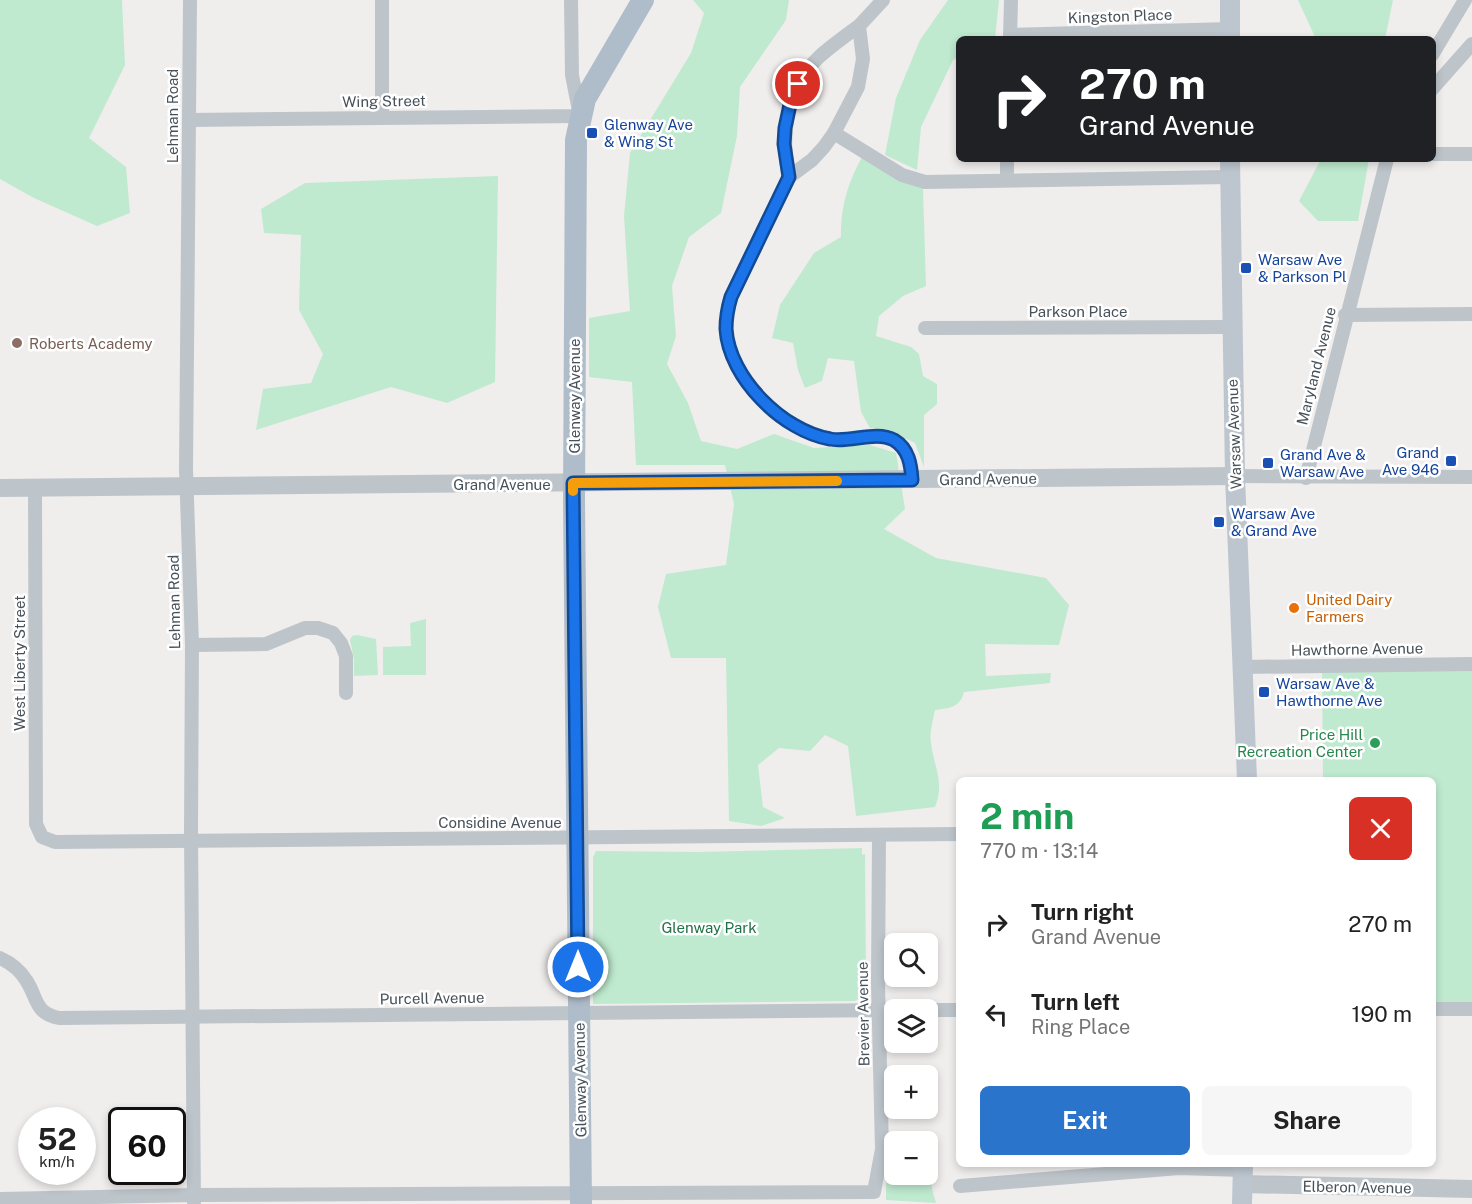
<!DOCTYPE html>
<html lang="en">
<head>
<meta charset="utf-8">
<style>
	:root { --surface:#fff; --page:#f6f6f6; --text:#222; --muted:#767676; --accent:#2b74cc }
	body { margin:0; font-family:"Public Sans",sans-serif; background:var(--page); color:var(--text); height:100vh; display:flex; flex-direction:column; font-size:22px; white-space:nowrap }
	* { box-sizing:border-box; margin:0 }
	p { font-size:20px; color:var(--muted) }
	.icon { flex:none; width:33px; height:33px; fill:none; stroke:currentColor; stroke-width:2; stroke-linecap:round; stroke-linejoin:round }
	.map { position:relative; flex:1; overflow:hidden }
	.drawer { position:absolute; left:956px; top:777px; width:480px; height:390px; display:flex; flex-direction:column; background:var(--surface); border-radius:9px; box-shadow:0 3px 9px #0003 }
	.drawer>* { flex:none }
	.hud { position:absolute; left:956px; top:36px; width:480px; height:126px; border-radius:9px; box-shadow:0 3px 9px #0003; background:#202124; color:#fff; overflow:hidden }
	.controls { position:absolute; left:884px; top:933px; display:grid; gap:12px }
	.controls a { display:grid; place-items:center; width:54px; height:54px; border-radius:9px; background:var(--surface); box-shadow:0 3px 9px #0003; font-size:30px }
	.speed { position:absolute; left:18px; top:1107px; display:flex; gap:12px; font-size:30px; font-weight:700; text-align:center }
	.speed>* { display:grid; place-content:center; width:78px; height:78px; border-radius:50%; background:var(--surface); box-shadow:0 3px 9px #0003; line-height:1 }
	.speed small { font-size:15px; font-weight:400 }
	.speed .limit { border:3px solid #111; border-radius:9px; background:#fff; color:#111 }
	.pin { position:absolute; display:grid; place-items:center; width:51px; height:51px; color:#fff; margin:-26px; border:3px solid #fff; border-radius:50%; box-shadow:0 2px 6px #0007 }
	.me { position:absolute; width:66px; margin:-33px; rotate:0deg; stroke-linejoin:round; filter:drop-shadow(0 0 4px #0008) }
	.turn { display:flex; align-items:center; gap:21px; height:126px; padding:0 24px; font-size:27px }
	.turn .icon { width:78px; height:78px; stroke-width:2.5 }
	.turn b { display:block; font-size:42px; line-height:51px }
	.round { display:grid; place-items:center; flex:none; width:63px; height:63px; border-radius:9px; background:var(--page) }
	.headline { display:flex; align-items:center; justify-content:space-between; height:102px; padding:0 24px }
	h1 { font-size:36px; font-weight:700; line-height:45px; color:#1e9e55 }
	.button { display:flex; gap:12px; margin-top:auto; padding:12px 24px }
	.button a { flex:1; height:69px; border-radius:9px; background:var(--accent); color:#fff; font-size:24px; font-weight:700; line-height:69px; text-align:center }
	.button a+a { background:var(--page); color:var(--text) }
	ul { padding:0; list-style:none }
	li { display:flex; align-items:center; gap:18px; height:90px; padding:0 24px }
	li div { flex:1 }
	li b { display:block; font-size:22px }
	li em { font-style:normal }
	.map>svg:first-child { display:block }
</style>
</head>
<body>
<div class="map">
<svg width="1472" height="1204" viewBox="0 0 1472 1204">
	<rect width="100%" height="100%" fill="#f0eded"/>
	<g fill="#bfeacf">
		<polygon points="0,0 122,0 125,65 89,138 126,167 130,213 97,226 34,198 0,179"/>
		<path d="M693 0H789L786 20 740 87 737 136 721 213 689 237 672 286 676 336 667 364 688 403 701 441 737 449 774 434 814 448 870 445 896 453 905 509 884 529 936 558 1046 578 1069 605 1059 645 985 644 986 676 1051 673 1050 683 964 692C960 708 949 708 935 710 933 721 929 733 931 743 934 767 945 783 935 807L856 816 848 746 825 735 810 751 779 748 758 765 763 807 785 818 761 826 729 821 726 658H671L658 607 666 574 726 565 734 504 725 465H636L632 382 589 377V318L630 311 624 216 630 153 691 53 704 13Z"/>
		<polygon points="948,0 999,0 995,39 958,39 958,57 953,60 921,127 917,170 885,155 896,98 920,40"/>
		<polygon points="1298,0 1393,0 1385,39 1316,39"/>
		<path d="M862 157 923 189 926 286 903 296 879 316 876 336 911 347 919 354 923 376 937 384V404L924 415V467L915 443 889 430 870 428 861 412 854 361 828 358 822 381 805 388 798 370 793 343 772 338 780 305 814 253 841 237C841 206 847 185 862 157Z"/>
		<polygon points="1326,159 1369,159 1358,221 1318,221 1299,201 1319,163"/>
		<polygon points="498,176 495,382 447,403 391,387 256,430 263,389 311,383 323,354 299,310 301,235 264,233 261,209 305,183"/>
		<polygon points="426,619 426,675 383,675 383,647 411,646 410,623"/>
		<polygon points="357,635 376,639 378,675 354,676 354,659 350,640 352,636"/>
		<polygon points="1472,664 1472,1009 1433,1009 1432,780 1323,780 1322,666"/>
		<polygon points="862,848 862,855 865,854 866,979 864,995 855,1001 593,1004 593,857 596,851 698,852"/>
		<polygon points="886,1180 932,1180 932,1189 936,1203 886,1200"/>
	</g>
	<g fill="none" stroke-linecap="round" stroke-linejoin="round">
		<g stroke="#bdc5cb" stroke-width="14">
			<polyline points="190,0 186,469 192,645 191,832 194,1202"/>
			<path d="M883 0 859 26 863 59 858 87 834 133 824 147 812 160 789 177 731 297C728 307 726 318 726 329 729 378 783 431 830 439 850 443 876 430 894 440 909 449 911 465 912 480"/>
			<polyline points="1010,35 1230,29"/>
			<polyline points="1010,39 1011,0"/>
			<polyline points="1432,55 1465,0"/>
			<polyline points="1432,89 1472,44"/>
			<polyline points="382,117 382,0"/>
			<polyline points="189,120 580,116 572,75 571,0"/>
			<polyline points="834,133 902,175 925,182 1230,177"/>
			<polyline points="1432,154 1472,154"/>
			<path d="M789 177C780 135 786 88 819 57 831 46 845 36 859 26"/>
			<polyline points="1007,180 1007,159"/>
			<polyline points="1345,315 1472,314"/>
			<polyline points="925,328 1231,327"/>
			<polyline points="1235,476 1472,477"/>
			<polyline points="1306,478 1387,159"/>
			<polyline points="35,488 36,824 42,837 55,842 958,834"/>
			<polyline points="192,645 266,644 305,628 318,628 333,633 341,643 346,656 346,693"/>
			<polyline points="1243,667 1472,664"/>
			<path d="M0 958C11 963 20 970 26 980 38 998 34 1013 59 1018L894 1010"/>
			<polyline points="1432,1009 1472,1009"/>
			<polyline points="927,1010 958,1010"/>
			<polyline points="960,1186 1179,1168 1243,1170"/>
			<polyline points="0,1199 194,1195 874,1192 882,1149 878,983 879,835"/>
		</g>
		<g stroke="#bdc5cb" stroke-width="18">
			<polyline points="0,488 1235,476"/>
			<polyline points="1242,1184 1472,1189"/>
		</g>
		<g stroke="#bdc6cf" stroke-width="20">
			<polyline points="1230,0 1230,39"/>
			<polyline points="1230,159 1235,476 1247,780"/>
			<polyline points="1242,1204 1243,1164"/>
		</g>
		<polyline stroke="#afbdca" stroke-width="22" points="581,1204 574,501 576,140 585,99 643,0"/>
	</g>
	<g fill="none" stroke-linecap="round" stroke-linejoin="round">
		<defs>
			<path id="route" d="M578 967 573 483 912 480C911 465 909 449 894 440 876 430 850 443 830 439 783 431 729 378 726 329 726 318 728 307 731 297L789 177 784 144 785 128 791 100 798 84"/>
		</defs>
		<use href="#route" stroke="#114b97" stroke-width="15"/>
		<use href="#route" stroke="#1a73e8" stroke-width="10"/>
		<polyline stroke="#f59e0b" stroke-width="10" points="573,491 573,483 837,481"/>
	</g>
	<g fill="#1a4fb4" stroke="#fff" stroke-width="2">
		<rect x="586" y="127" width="12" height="12" rx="3"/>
		<rect x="1240" y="262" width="12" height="12" rx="3"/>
		<rect x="1445" y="455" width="12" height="12" rx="3"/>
		<rect x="1262" y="457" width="12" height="12" rx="3"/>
		<rect x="1213" y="516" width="12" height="12" rx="3"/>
		<rect x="1258" y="686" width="12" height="12" rx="3"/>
	</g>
	<circle fill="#8d6e63" stroke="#fff" stroke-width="2" cx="17" cy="343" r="6"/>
	<circle fill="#e8710a" stroke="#fff" stroke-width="2" cx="1294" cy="608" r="6"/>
	<circle fill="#2e9e5b" stroke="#fff" stroke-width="2" cx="1375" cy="743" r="6"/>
	<g text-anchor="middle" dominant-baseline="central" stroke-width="5" stroke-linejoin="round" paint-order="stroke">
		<g font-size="15" fill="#475159" stroke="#fff">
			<text transform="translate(1120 16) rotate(-2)">Kingston Place</text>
			<text transform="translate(384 101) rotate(-1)">Wing Street</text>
			<text transform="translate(172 116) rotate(-90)">Lehman Road</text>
			<text x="1078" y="311">Parkson Place</text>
			<text transform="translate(1316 366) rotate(-76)">Maryland Avenue</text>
			<text transform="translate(574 396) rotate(-90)">Glenway Avenue</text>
			<text transform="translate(1234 434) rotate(-92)">Warsaw Avenue</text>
			<text transform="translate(988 479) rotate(-1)">Grand Avenue</text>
			<text x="502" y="484">Grand Avenue</text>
			<text transform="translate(174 602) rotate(-91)">Lehman Road</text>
			<text transform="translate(1357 649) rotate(-1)">Hawthorne Avenue</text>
			<text transform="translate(19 663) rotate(-90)">West Liberty Street</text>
			<text x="500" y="822">Considine Avenue</text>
			<text transform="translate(432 998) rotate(-1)">Purcell Avenue</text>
			<text transform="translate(863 1014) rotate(-91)">Brevier Avenue</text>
			<text transform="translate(580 1080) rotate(-91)">Glenway Avenue</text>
			<text transform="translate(1357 1187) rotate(1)">Elberon Avenue</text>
		</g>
		<g font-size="15" fill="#164399" stroke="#fff" text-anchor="start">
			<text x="604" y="124">Glenway Ave<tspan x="604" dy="17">&amp; Wing St</tspan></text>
			<text x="1258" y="259">Warsaw Ave<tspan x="1258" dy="17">&amp; Parkson Pl</tspan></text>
			<text x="1439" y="452" text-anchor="end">Grand<tspan x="1439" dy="17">Ave 946</tspan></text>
			<text x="1280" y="454">Grand Ave &amp;<tspan x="1280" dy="17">Warsaw Ave</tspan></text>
			<text x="1231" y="513">Warsaw Ave<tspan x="1231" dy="17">&amp; Grand Ave</tspan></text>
			<text x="1276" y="683">Warsaw Ave &amp;<tspan x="1276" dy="17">Hawthorne Ave</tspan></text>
		</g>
		<g font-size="15" fill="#785e54" stroke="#fff" text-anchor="start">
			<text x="29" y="343">Roberts Academy</text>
		</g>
		<g font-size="15" fill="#c56008" stroke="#fff" text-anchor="start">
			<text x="1306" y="599">United Dairy<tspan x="1306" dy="17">Farmers</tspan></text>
		</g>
		<g font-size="15" fill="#27864d" stroke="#fff" text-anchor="end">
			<text x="1363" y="734">Price Hill<tspan x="1363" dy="17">Recreation Center</tspan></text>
		</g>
		<g font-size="15" fill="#207247" stroke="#fff">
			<text x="709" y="927">Glenway Park</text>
		</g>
	</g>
</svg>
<div class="controls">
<a><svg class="icon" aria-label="search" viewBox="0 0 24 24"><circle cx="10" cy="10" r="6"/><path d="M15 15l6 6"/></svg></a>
<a><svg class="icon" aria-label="layers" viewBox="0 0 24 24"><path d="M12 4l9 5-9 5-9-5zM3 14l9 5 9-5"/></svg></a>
<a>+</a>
<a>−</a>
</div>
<div class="speed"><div>52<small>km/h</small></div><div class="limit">60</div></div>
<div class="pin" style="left:798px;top:84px;background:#d93025"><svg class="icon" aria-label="arrive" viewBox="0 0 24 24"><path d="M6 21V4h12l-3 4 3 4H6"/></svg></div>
<svg class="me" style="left:578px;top:967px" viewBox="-20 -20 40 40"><circle r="17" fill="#1a73e8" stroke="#fff" stroke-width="3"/><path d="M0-11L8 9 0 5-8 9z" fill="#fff"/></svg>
<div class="hud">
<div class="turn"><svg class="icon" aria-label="right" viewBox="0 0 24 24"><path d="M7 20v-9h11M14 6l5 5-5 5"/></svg><div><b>270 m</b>Grand Avenue</div></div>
</div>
<section class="drawer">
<div class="headline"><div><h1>2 min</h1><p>770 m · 13:14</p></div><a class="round" style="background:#d93025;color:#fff"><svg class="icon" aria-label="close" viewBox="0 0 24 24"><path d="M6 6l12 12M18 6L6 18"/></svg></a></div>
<ul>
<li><svg class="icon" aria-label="right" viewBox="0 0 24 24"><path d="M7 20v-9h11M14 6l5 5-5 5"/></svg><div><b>Turn right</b><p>Grand Avenue</p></div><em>270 m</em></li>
<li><svg class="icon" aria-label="left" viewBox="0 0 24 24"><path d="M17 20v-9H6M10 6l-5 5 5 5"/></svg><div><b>Turn left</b><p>Ring Place</p></div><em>190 m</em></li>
</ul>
<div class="button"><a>Exit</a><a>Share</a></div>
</section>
</div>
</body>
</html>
